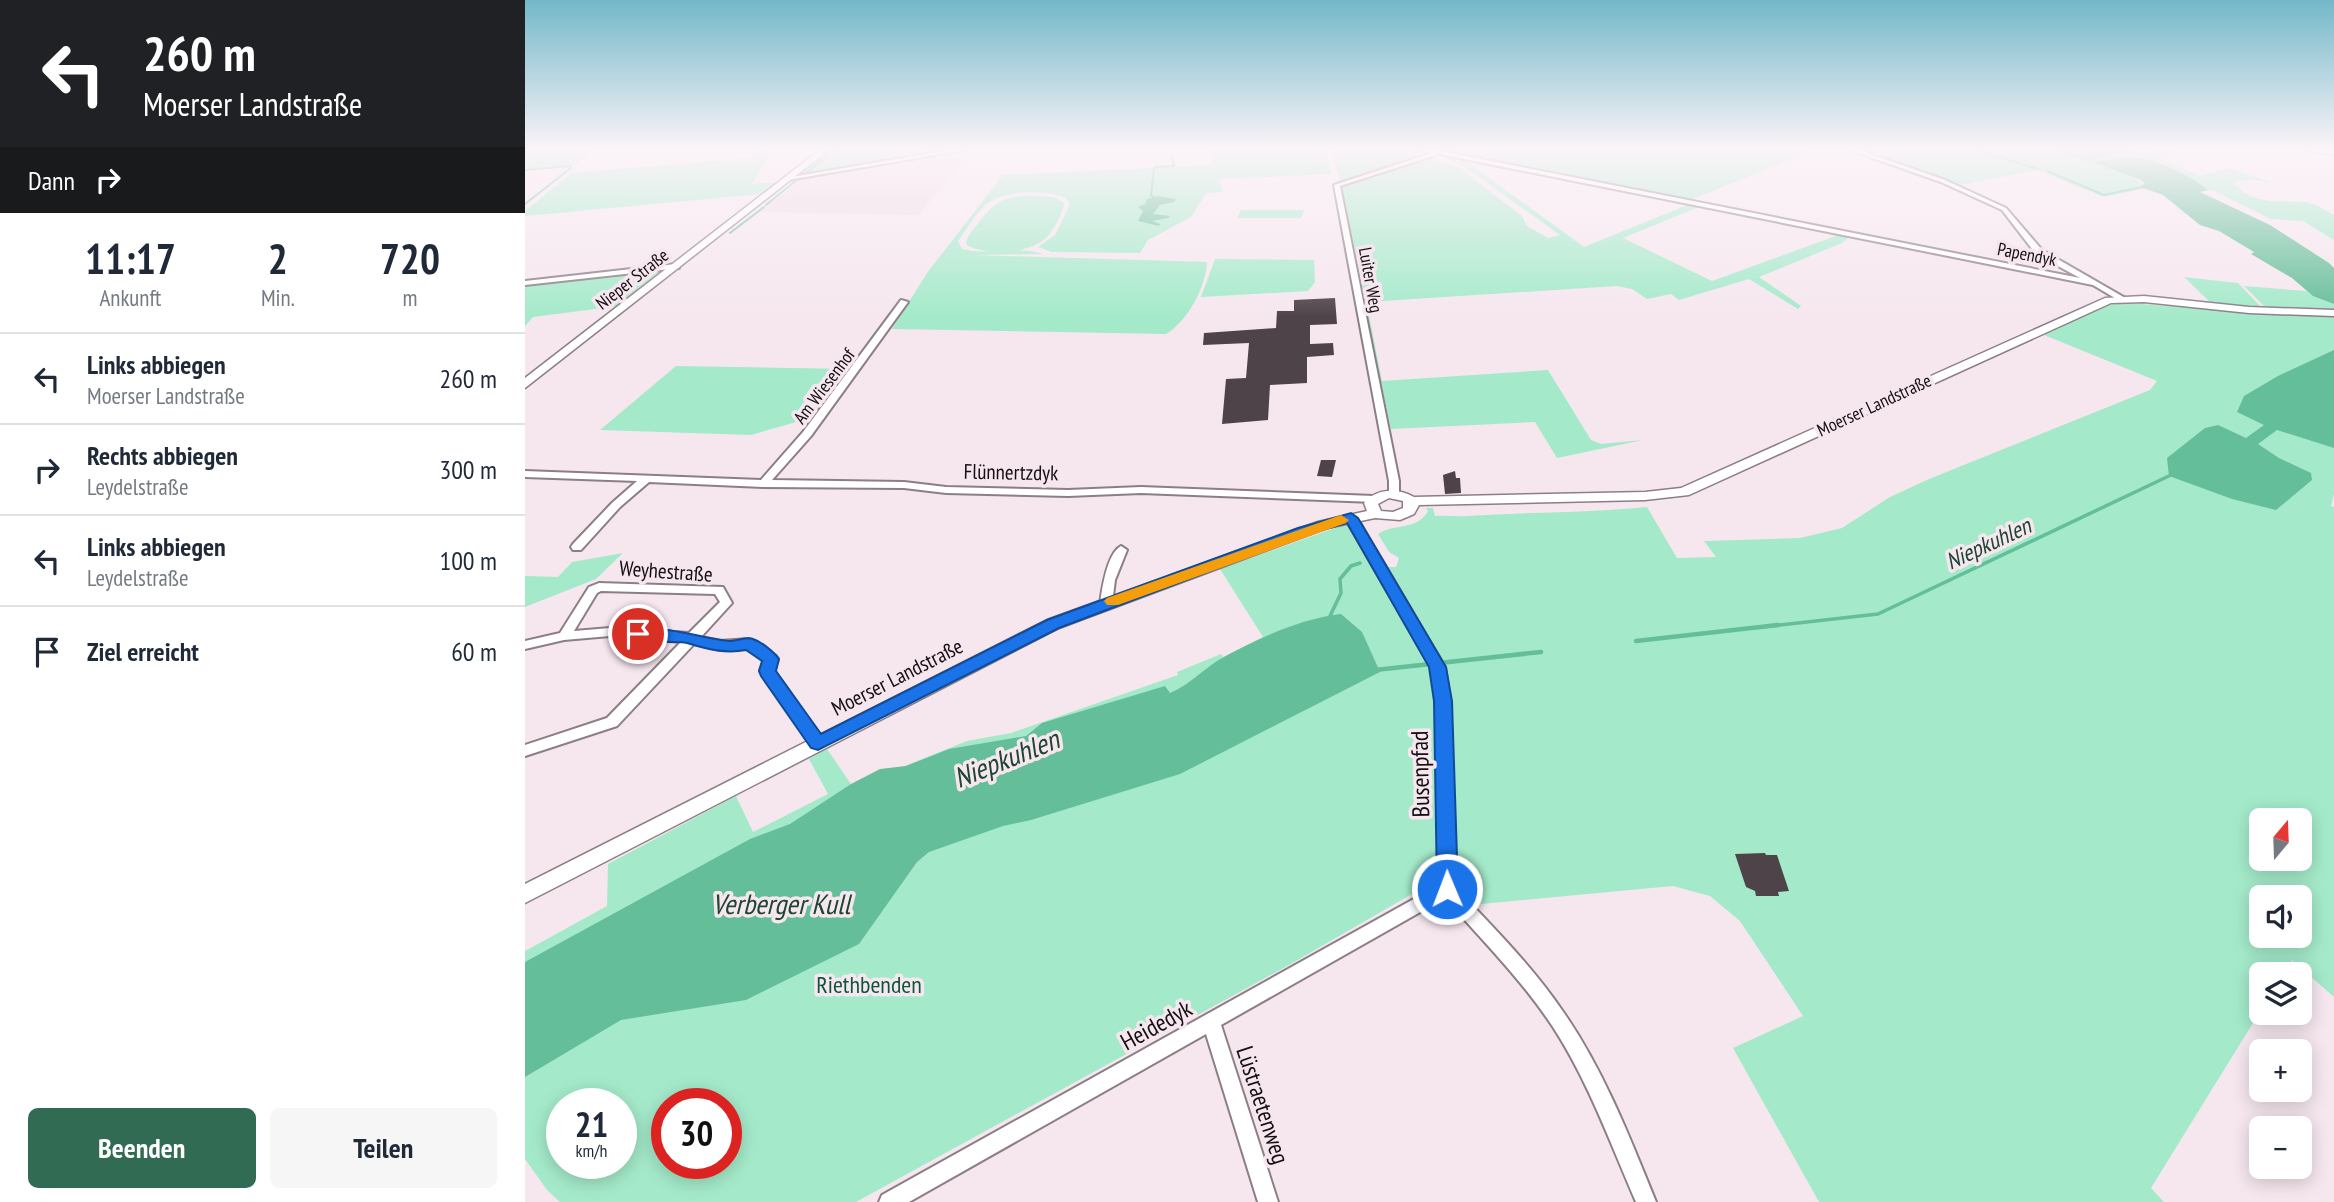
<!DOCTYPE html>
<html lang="de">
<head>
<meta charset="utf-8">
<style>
	:root { --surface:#fff; --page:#f6f6f7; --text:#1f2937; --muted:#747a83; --line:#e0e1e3; --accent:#326b53 }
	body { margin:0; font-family:"PT Sans Narrow",sans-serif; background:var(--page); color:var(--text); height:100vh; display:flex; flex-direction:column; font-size:26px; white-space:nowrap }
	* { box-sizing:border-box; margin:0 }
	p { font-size:23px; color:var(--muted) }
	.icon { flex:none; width:38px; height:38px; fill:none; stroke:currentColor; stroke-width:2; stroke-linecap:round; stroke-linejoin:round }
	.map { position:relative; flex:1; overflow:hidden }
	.sheet { display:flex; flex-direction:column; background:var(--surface); width:525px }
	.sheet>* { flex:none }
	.guide { background:#202124; color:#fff; overflow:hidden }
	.needle { width:46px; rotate:19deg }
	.tools { position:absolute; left:1724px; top:808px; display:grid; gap:14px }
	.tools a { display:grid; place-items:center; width:63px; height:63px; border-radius:10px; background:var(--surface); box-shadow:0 4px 18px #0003; font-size:35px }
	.speed { position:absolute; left:21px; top:1088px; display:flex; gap:14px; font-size:35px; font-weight:700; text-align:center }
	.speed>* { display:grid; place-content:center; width:91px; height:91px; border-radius:50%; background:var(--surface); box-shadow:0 4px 18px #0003; line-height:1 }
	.speed small { font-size:18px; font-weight:400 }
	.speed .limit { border:10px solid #d22; background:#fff; color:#111 }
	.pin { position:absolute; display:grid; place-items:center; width:60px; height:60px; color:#fff; margin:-30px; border:4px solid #fff; border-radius:50%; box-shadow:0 2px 7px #0007 }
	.me { position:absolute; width:77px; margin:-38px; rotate:359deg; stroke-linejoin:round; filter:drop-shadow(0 0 5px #0008) }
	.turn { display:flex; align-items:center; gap:24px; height:147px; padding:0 28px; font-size:32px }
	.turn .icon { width:91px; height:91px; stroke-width:2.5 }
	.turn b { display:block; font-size:49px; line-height:60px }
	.then { display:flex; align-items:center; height:66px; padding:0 28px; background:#0003; gap:14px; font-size:26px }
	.eta { display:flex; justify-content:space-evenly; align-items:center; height:119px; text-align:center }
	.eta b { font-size:42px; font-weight:800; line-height:49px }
	.primary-button { display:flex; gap:14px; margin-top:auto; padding:14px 28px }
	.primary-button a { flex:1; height:80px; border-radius:10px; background:var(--accent); color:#fff; font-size:28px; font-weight:800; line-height:80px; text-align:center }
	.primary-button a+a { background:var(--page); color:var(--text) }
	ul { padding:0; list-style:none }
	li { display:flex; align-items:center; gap:21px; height:91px; padding:0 28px; border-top:2px solid var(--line) }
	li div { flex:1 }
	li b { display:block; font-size:26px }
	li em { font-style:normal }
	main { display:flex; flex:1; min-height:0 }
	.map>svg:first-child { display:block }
</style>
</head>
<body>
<main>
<section class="sheet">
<div class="guide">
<div class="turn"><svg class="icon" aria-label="left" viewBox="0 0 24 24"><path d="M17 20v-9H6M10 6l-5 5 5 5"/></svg><div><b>260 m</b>Moerser Landstraße</div></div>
<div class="then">Dann<svg class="icon" aria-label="right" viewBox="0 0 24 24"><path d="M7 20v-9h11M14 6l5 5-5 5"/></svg></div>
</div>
<div class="eta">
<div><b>11:17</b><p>Ankunft</p></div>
<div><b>2</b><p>Min.</p></div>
<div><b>720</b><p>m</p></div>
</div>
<ul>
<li><svg class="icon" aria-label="left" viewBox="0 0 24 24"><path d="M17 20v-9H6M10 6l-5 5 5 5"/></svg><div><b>Links abbiegen</b><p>Moerser Landstraße</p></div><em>260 m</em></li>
<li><svg class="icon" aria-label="right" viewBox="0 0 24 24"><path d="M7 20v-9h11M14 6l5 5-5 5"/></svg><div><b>Rechts abbiegen</b><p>Leydelstraße</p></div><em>300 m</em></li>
<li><svg class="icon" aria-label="left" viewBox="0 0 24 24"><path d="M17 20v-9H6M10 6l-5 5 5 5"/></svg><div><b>Links abbiegen</b><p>Leydelstraße</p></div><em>100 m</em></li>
<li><svg class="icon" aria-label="arrive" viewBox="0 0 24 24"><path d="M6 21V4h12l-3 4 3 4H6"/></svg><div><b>Ziel erreicht</b></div><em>60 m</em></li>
</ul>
<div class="primary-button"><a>Beenden</a><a>Teilen</a></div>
</section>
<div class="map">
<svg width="1809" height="1202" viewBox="0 0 1809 1202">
	<rect width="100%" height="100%" fill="#f6e7ef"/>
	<polygon fill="#f0d9e6" points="449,149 393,215 235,212 279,177"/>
	<g fill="#a4eaca" fill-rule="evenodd">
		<polygon points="0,149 70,149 50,165 0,170"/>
		<polygon points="232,149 248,149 227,184 250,182 235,194 0,216 0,211 47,173 225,158"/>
		<polygon points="303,149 399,149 389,158 269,176"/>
		<path d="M645 149 650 167 688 165 684 149H801L806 174 694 179 698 192 681 193 666 217 623 240 615 253 527 252 513 247 530 235 545 204 541 198C521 190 478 189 460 205 450 215 442 229 433 241L437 249C464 256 493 245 518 254L446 255 682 262C681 287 662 322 641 334L367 329 402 273 478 175 648 167Z"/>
		<polygon points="807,149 891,149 906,153 815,182"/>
		<polygon points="927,149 1294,149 1162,201 916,153"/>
		<path d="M1354 149H1527C1556 160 1568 160 1598 151L1595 149 1614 152 1649 149 1661 154 1631 158 1676 176 1703 168 1746 182 1725 180 1708 182C1729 206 1750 200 1779 202 1790 203 1799 210 1809 215V240L1778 221 1746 219 1687 190 1676 191 1682 190 1624 161 1604 157 1568 162 1604 174 1623 188 1578 197 1513 170 1434 185 1339 152Z"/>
		<polygon points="912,154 911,160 933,167 997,216 1002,226 1023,238 1035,235 937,165 916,157 938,159 1059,247 1165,204 1176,206 1098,238 1187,281 1316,234 1325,236 1317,243 1234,277 1276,306 1273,309 1224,279 1154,300 1146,294 1122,299 1107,289 1092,286 841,302 817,188 825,182"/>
		<path d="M514 196 529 197 539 203C538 213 529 230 522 237 506 254 459 257 441 244 442 236 447 231 452 225 471 199 481 195 514 196Z"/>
		<polygon points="716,210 779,210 776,218 712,218"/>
		<polygon points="690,259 789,260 790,282 783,291 676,297"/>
		<polygon points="131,270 135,273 93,306 8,317 0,326 0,284"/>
		<polygon points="1659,277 1713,283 1736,307 1686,303"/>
		<polygon points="1719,286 1781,291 1809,304 1809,309 1740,307"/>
		<polygon points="839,303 842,305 857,381 1023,370 1066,440 1076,444 1118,440 1032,458 1010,422 866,429"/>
		<path d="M1600 303 1809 317V494L1806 506 1809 507V997L1767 960 1758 975H1736V1010L1626 1188 1639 1202H1294L1208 1048 1278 1016 1215 921 1185 896 1148 886 946 905 932 868 764 965 331 1202H35L22 1190 0 1159V951L82 906 83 864 211 796 228 832 303 794 284 759 302 749 326 784 320 790 442 741 486 733 653 675 652 672 696 654 698 657 738 637 695 569 824 523 866 578 868 575 863 567H871L874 558 864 552 853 534C869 523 892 531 903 511L901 508H908L910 516C921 515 931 517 942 516 1002 512 1062 513 1122 507L1152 558 1191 557 1179 541 1275 538 1317 528 1365 497 1404 479 1625 390 1632 381 1519 335 1582 305ZM1736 821H1774V859H1736ZM1736 898H1774V936H1736ZM37 1104H96V1164H37ZM142 1104H201V1164H142Z"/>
		<polygon points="151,366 325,369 289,417 226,435 75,430"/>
		<polygon points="98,553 71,579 0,607 0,576 33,577 47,562"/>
	</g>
	<g fill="#64be99">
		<polygon points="1527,149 1595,149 1599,151 1563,161"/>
		<path d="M1604 157C1630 158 1663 174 1683 190L1675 192 1745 225 1804 263 1809 268V304L1788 296 1767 278 1726 254 1729 252 1694 231 1675 225 1638 195 1615 187 1620 183 1614 179 1567 162Z"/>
		<polygon points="633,196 651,199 649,202 635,205 628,214 645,216 643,218 627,221 635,224 634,226 613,221 618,211 613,207 620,204 622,199"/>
		<polygon points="1809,350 1809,448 1752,430 1733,444 1754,458 1786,473 1787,480 1751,510 1707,499 1644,476 1642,458 1680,428 1693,425 1721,438 1739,425 1712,412 1719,396 1753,376"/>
		<path d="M816 614 837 632 855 672 655 774 506 820 478 826 404 852 392 862 334 944 221 1000 96 1020 0 1077V962L225 839 265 824 326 784 355 769 381 766 424 749 501 736 517 723 640 686 645 693C665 685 680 667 699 657 736 637 775 619 816 614Z"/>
	</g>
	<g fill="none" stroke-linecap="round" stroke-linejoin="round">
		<g stroke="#64be99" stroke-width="2">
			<polyline points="1450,149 1513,169"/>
			<polyline points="0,170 46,166"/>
			<polyline points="1522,171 1579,195 1622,186"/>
			<polyline points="277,176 311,149"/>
			<polyline points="630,199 626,195 629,167 649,166 645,149"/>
			<polyline points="0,204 46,168"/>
			<polyline points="241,205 273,179"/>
			<polyline points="205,233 239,207"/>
		</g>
		<g stroke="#64be99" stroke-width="3.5">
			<polyline points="805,616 816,593 815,579 826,566 835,563"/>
			<polyline points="1237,627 1353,614 1646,475"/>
		</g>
		<g stroke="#64be99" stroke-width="4.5">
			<polyline points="1111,641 1253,625"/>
			<polyline points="850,670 1016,652"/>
		</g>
	</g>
	<g fill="#4f434a">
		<polygon points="810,298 812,324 785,325 785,344 808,343 809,355 782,357 782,383 745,385 743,420 697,424 701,379 721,378 724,343 678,345 679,333 751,328 752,311 769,311 769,300"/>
		<polygon points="796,460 811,460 807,477 792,476"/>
		<polygon points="930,471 931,478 935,478 936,493 920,494 918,475"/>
		<polygon points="1240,853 1241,855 1252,855 1264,891 1253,892 1254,896 1231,896 1230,891 1221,887 1210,854"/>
	</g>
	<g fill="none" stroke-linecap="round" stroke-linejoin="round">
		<defs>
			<g id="minor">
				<polygon points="431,149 446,149 263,180 260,178"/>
				<polygon points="894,149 906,149 1555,278 1511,254 1477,210 1416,182 1322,149 1331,149 1420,180 1481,208 1517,250 1602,299 1595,301 1568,285 914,154 815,186 874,481 874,494 869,497 864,494 864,481 809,185 907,153"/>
				<polygon points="1783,149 1809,150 1809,154 1786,151"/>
				<polygon points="151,264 154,264 154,268 0,285 0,281"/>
				<polygon points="376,300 383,302 286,436 247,480 379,482 421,487 543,490 616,487 849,496 854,499 849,502 616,493 543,496 421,493 379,488 238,487 124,482 95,507 56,550 48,550 46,547 48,544 87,503 112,481 0,477 0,471 236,480 278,432"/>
				<path d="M826 515 832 518 920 667 925 701 930 887C968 927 1008 967 1039 1013 1079 1071 1105 1138 1131 1202H1111C1085 1142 1063 1081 1028 1027 997 980 957 940 920 898L696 1025 753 1202H733L681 1034 384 1202H354L357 1195 914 885 911 701 906 667 820 518Z"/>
				<path d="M596 546 602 550 590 580 587 604 581 608 577 607 575 604C577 589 582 553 596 546Z"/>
				<path d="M74 583 198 587 207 603 176 637 195 641 224 639 251 656 253 659 249 671 298 739 300 743 298 747 293 748 288 747 237 674 235 671 239 660 222 648 195 650 169 644 92 726 0 756V745L82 718 156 642 85 636 39 640 0 649V641L35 633 64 587ZM76 591 190 594 195 602 164 633 85 628 49 631 72 593Z"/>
			</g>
			<g id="major">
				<polygon points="296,149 305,149 0,388 0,378"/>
				<path d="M1619 296 1724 307 1809 310V316L1724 313 1619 302 1586 303 1164 495 1120 500 894 505 889 514 875 520 850 518 802 528 534 628 0 903V884L522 620 793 522 842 511 839 503C852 488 872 488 889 497L1120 492 1156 488 1580 298ZM864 498 878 501V508L868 512 856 511 853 504Z"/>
			</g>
		</defs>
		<use href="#minor" stroke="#8c7e86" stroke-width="4"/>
		<use href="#major" stroke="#8c7e86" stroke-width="3"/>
		<use href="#minor" fill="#fff" fill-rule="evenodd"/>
		<use href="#major" fill="#fff" fill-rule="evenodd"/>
	</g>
	<linearGradient id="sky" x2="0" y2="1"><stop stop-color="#73b8c8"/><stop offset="0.47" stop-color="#fbf4f8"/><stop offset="1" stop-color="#fbf4f8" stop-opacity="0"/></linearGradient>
	<rect width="1809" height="317" fill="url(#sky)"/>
	<path fill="#1a73e8" stroke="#114b97" stroke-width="2" d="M826 513 833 518 921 667 927 701 933 889 930 895 922 898 915 895 912 889 909 701 904 667 822 523 783 534 534 628 293 750 286 748 236 676 234 671 237 661 221 650C200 654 182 649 162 643 146 639 115 648 104 634 117 618 186 641 206 641 213 641 221 636 228 639 237 642 249 652 254 659L251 671 296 734 522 620 773 528Z"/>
	<polygon fill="#f59e0b" points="816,515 824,520 821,523 593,605 582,605 579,601 582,598"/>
	<g text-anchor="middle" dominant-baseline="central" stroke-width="7" stroke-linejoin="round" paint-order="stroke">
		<g font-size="18" fill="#140f12" stroke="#f6e7ef">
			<text transform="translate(1502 254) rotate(11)">Papendyk</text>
			<text transform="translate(107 279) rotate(-38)">Nieper Straße</text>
			<text transform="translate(846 280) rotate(80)">Luiter Weg</text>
			<text transform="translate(299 386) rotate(-53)">Am Wiesenhof</text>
			<text transform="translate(1349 405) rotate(-25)">Moerser Landstraße</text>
		</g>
		<g font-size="21" fill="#140f12" stroke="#f6e7ef">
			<text transform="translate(486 472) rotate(1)">Flünnertzdyk</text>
			<text transform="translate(141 571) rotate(4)">Weyhestraße</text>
			<text transform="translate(372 677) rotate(-27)">Moerser Landstraße</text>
		</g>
		<g font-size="23" font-style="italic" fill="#1d4434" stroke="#f6e7ef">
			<text transform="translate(1463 543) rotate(-25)">Niepkuhlen</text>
		</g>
		<g font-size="24" fill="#140f12" stroke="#f6e7ef">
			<text transform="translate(895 774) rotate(-91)">Busenpfad</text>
			<text transform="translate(631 1025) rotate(-29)">Heidedyk</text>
			<text transform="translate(738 1105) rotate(72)">Lüstraetenweg</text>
		</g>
		<g font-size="24" fill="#0b553c" stroke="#f6e7ef">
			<text x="344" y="984">Riethbenden</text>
		</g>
		<g font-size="28" font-style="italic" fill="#1d4434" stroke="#f6e7ef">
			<text transform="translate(481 758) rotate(-22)">Niepkuhlen</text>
			<text x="256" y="903">Verberger Kull</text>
		</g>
	</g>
</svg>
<div class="tools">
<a><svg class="needle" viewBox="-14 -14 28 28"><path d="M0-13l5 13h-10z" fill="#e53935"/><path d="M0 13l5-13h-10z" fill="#747a83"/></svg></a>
<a><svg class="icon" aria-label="sound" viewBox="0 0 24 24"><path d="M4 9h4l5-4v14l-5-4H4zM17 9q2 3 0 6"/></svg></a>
<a><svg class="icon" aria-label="layers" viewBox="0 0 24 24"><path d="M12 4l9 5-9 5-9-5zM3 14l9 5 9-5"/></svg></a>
<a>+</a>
<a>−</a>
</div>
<div class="speed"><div>21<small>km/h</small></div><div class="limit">30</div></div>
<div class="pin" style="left:113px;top:634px;background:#d93025"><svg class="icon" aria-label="arrive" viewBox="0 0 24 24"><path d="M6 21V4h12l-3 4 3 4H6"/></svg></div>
<svg class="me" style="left:922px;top:889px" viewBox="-20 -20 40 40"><circle r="17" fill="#1a73e8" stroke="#fff" stroke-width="3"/><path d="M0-11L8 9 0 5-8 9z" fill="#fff"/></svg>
</div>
</main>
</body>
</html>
